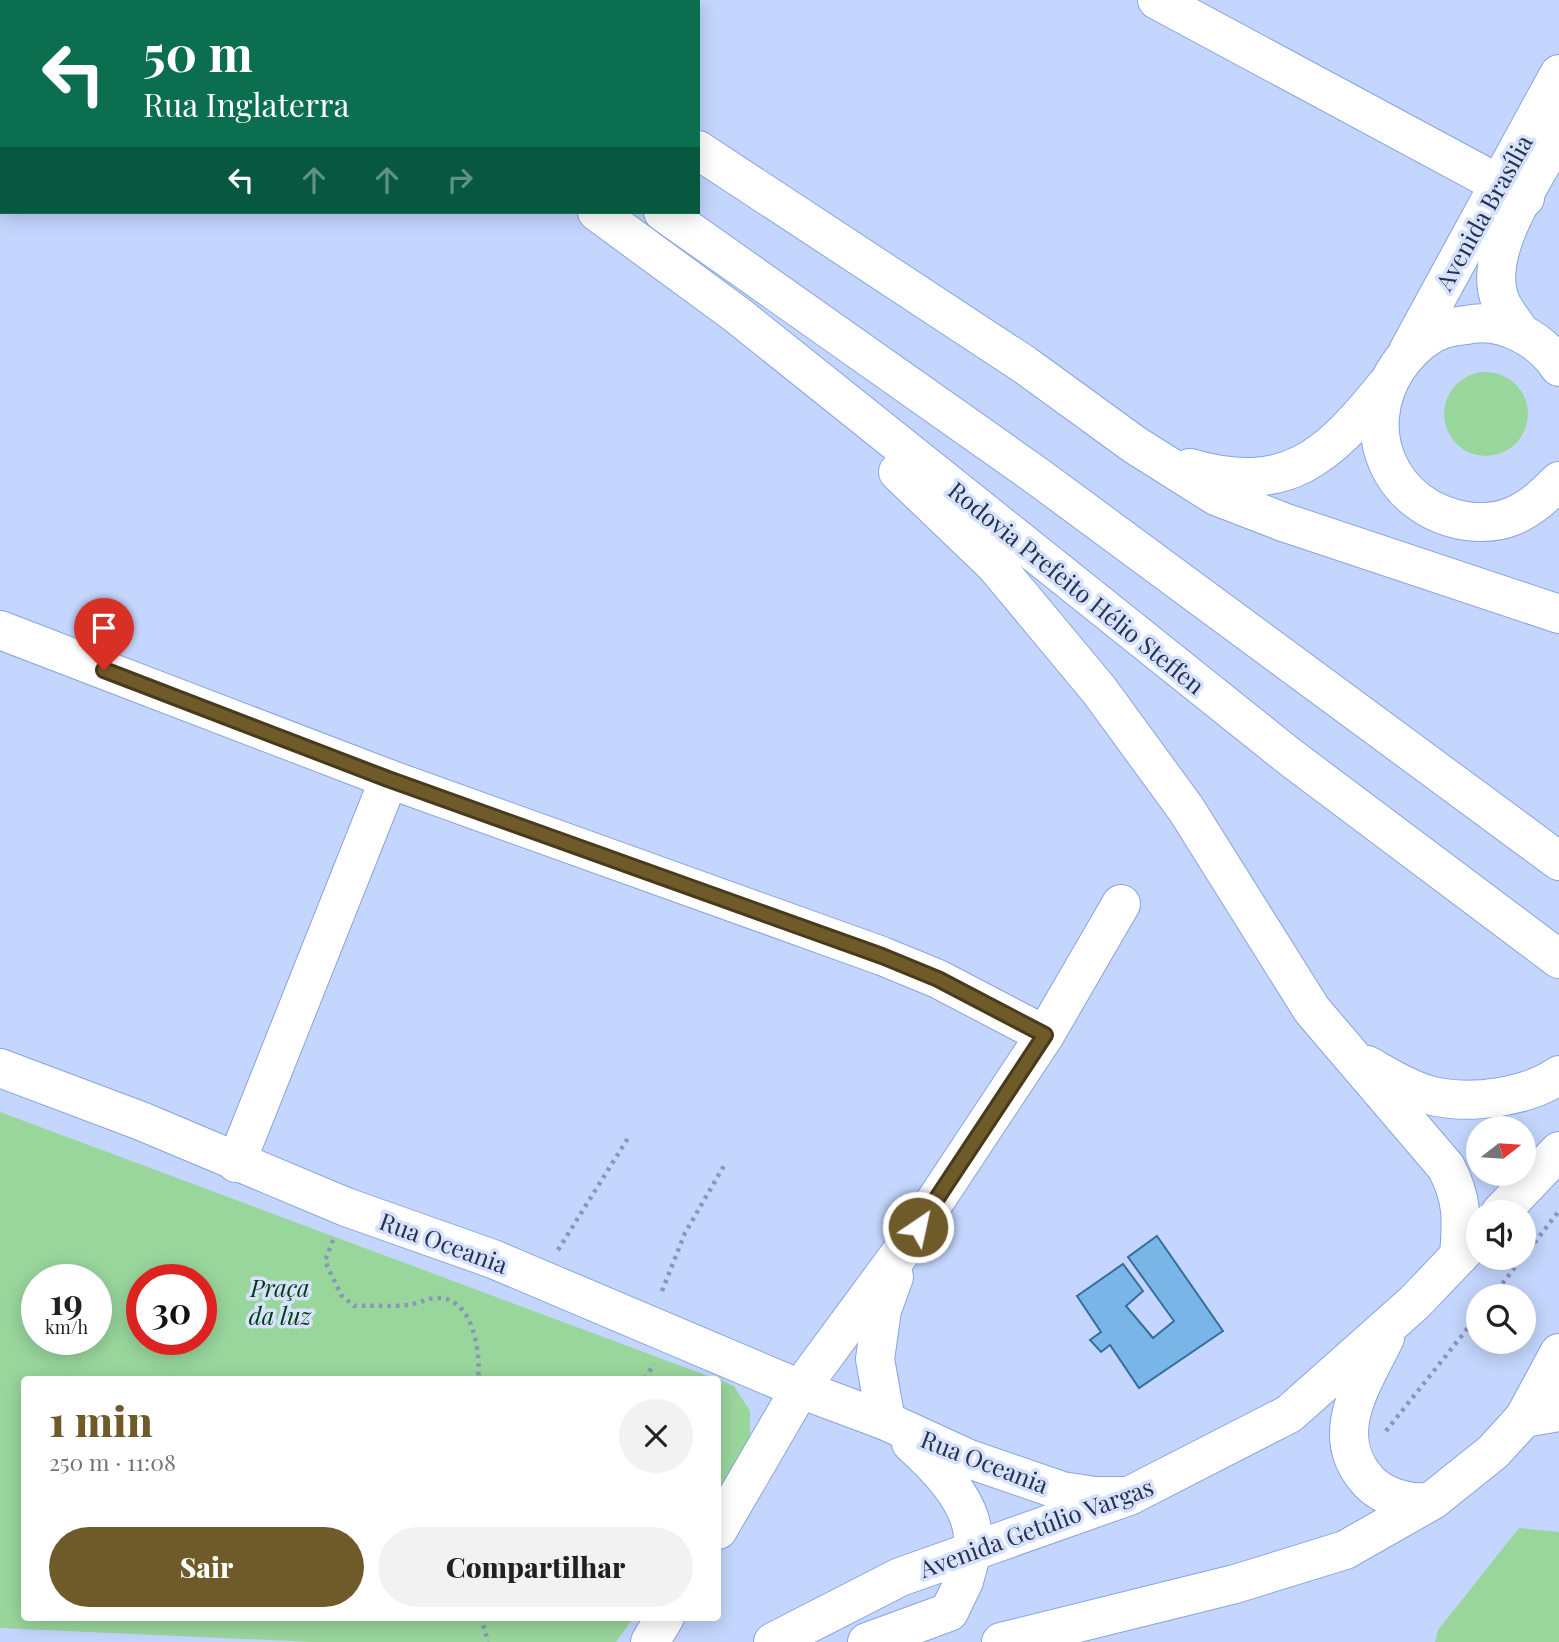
<!DOCTYPE html>
<html lang="pt">
<head>
<meta charset="utf-8">
<style>
	:root { --surface:#fff; --page:#f2f2f2; --text:#202124; --muted:#757577; --accent:#6f5a29 }
	body { margin:0; font-family:"Playfair Display",serif; background:var(--page); color:var(--text); height:100vh; display:flex; flex-direction:column; font-size:26px; white-space:nowrap }
	* { box-sizing:border-box; margin:0 }
	p { font-size:23px; color:var(--muted) }
	.icon { flex:none; width:38px; height:38px; fill:none; stroke:currentColor; stroke-width:2; stroke-linecap:round; stroke-linejoin:round }
	.map { position:relative; flex:1; overflow:hidden }
	.panel { position:absolute; left:21px; top:1376px; width:700px; height:245px; display:flex; flex-direction:column; background:var(--surface); border-radius:7px; box-shadow:0 4px 18px #0003 }
	.panel>* { flex:none }
	.banner { position:absolute; left:0px; top:0px; width:700px; height:214px; box-shadow:0 4px 18px #0003; background:#0b6e4f; color:#fff; overflow:hidden }
	.needle { width:46px; rotate:73deg }
	.controls { position:absolute; left:1466px; top:1116px; display:grid; gap:14px }
	.controls a { display:grid; place-items:center; width:70px; height:70px; border-radius:50%; background:var(--surface); box-shadow:0 4px 18px #0003; font-size:35px }
	.speed { position:absolute; left:21px; top:1264px; display:flex; gap:14px; font-size:35px; font-weight:700; text-align:center }
	.speed>* { display:grid; place-content:center; width:91px; height:91px; border-radius:50%; background:var(--surface); box-shadow:0 4px 18px #0003; line-height:1 }
	.speed small { font-size:18px; font-weight:400 }
	.speed .limit { border:10px solid #d22; background:#fff; color:#111 }
	.pin { position:absolute; display:grid; place-items:center; width:60px; height:60px; color:#fff; margin:-72px -30px; border-radius:50% 50% 50% 0; rotate:-45deg; box-shadow:0 0 7px #0007 }
	.pin .icon { rotate:45deg }
	.me { position:absolute; width:77px; margin:-38px; rotate:34deg; stroke-linejoin:round; filter:drop-shadow(0 0 5px #0008) }
	.turn { display:flex; align-items:center; gap:24px; height:147px; padding:0 28px; font-size:32px }
	.turn .icon { width:91px; height:91px; stroke-width:2.5 }
	.turn b { display:block; font-size:49px; line-height:60px }
	.lanes { display:flex; align-items:center; height:66px; padding:0 28px; background:#0003; justify-content:center; gap:35px; direction:ltr }
	.lanes .off { opacity:.35 }
	.round { display:grid; place-items:center; flex:none; width:74px; height:74px; border-radius:37px; background:var(--page) }
	.headline { display:flex; align-items:center; justify-content:space-between; height:119px; padding:0 28px }
	h1 { font-size:42px; font-weight:800; line-height:52px; color:var(--accent) }
	.button { display:flex; gap:14px; margin-top:auto; padding:14px 28px }
	.button a { flex:1; height:80px; border-radius:42px; background:var(--accent); color:#fff; font-size:28px; font-weight:800; line-height:80px; text-align:center }
	.button a+a { background:var(--page); color:var(--text) }
	.map>svg:first-child { display:block }
</style>
</head>
<body>
<div class="map">
<svg width="1559" height="1642" viewBox="0 0 1559 1642">
	<rect width="100%" height="100%" fill="#c4d6fd"/>
	<g fill="#99d69c" fill-rule="evenodd">
		<circle cx="1486" cy="414" r="42"/>
		<path d="M0 1112 716 1379H24V1617H634L616 1642H314L0 1628ZM37 1279H96V1339H37ZM142 1279H201V1339H142Z"/>
		<polygon points="718,1379 734,1386 750,1411 750,1437 718,1490"/>
		<polygon points="1519,1528 1559,1532 1559,1642 1435,1642 1438,1630"/>
	</g>
	<polygon fill="#7ab5e8" stroke="#356e9e" stroke-width="2" points="1157,1236 1223,1331 1139,1388 1110,1345 1101,1352 1090,1340 1101,1332 1077,1296 1123,1264 1143,1291 1126,1306 1153,1338 1174,1321 1128,1257"/>
	<g fill="none" stroke-linecap="round" stroke-linejoin="round">
		<defs>
			<g id="minor">
				<polyline points="1157,0 1525,198"/>
				<polyline points="0,630 389,779 882,956 938,979 1045,1035"/>
				<polyline points="0,1068 141,1121 346,1207 493,1259 800,1389 886,1421 969,1459 1062,1491 1095,1496 1129,1496"/>
				<polyline points="236,1163 389,779"/>
				<polyline points="886,1421 875,1359 882,1310 894,1277"/>
				<path d="M911 1443C939 1468 981 1510 972 1552"/>
				<polyline points="718,1530 800,1389 904,1248 1045,1035 1121,904"/>
				<polyline points="650,1642 665,1617"/>
			</g>
			<g id="major">
				<path d="M1520 332C1514 322 1504 311 1500 300 1481 251 1536 177 1559 133"/>
				<polyline points="1408,351 1559,74"/>
				<path d="M1559 367C1542 340 1504 319 1472 324 1463 326 1450 326 1441 330 1423 337 1408 352 1397 368 1356 431 1391 509 1466 521 1481 523 1499 522 1513 516 1532 508 1545 495 1559 481"/>
				<polyline points="1500,1213 1559,1151"/>
				<path d="M1385 1338C1362 1385 1326 1436 1369 1482 1383 1497 1409 1504 1429 1502"/>
				<polyline points="773,1642 900,1577 1129,1496 1289,1414 1414,1303 1479,1235"/>
				<polyline points="867,1642 949,1612 964,1581 972,1552"/>
				<polyline points="1001,1642 1235,1584 1345,1550 1433,1500 1493,1452 1524,1418 1559,1353"/>
			</g>
			<g id="highway">
				<polyline points="314,0 317,2"/>
				<polyline points="393,0 395,2"/>
				<polyline points="470,0 472,2"/>
				<polyline points="698,150 1025,365 1135,445 1216,496 1283,522 1559,614"/>
				<polyline points="597,212 736,314 1290,757 1559,959"/>
				<polyline points="663,212 1037,476 1559,861"/>
				<path d="M1190 468C1287 496 1328 457 1386 385"/>
				<path d="M898 472 995 565 1099 690 1186 809 1312 1010 1446 1167C1463 1199 1462 1220 1459 1256"/>
				<path d="M1367 1065C1389 1077 1412 1092 1437 1097 1473 1104 1528 1097 1559 1075"/>
				<polyline points="1524,1418 1559,1412"/>
			</g>
		</defs>
		<use href="#minor" stroke="#88a4e2" stroke-width="40"/>
		<use href="#major" stroke="#88a4e2" stroke-width="40"/>
		<use href="#highway" stroke="#88a4e2" stroke-width="40"/>
		<g stroke="#8897b9" stroke-width="4.5" stroke-dasharray="3.5 5" stroke-linecap="butt">
			<path d="M333 1240 325 1261 341 1295 354 1306C372 1305 391 1307 408 1305 417 1304 426 1299 435 1298 473 1295 481 1352 478 1379"/>
			<polyline points="558,1250 628,1138"/>
			<polyline points="1524,1256 1559,1211"/>
			<polyline points="662,1291 685,1233 725,1164"/>
			<polyline points="1492,1297 1522,1258"/>
			<polyline points="645,1379 654,1364"/>
			<polyline points="1386,1431 1479,1314"/>
			<polyline points="481,1617 488,1642"/>
		</g>
		<use href="#minor" stroke="#fff" stroke-width="38"/>
		<use href="#major" stroke="#fff" stroke-width="38"/>
		<use href="#highway" stroke="#fff" stroke-width="38"/>
	</g>
	<g fill="none" stroke-linecap="round" stroke-linejoin="round">
		<defs>
			<polyline id="route" points="104,670 388,779 882,956 938,979 1045,1035 918,1227"/>
		</defs>
		<use href="#route" stroke="#483a1b" stroke-width="18"/>
		<use href="#route" stroke="#6f5a29" stroke-width="12"/>
	</g>
	<g text-anchor="middle" dominant-baseline="central" stroke-width="7" stroke-linejoin="round" paint-order="stroke">
		<g font-size="24" fill="#27324b" stroke="#d7e3fe">
			<text transform="translate(1483 212) rotate(-61)">Avenida Brasília</text>
			<text transform="translate(1077 587) rotate(39)">Rodovia Prefeito Hélio Steffen</text>
			<text transform="translate(444 1242) rotate(20)">Rua Oceania</text>
			<text transform="translate(985 1461) rotate(21)">Rua Oceania</text>
			<text transform="translate(1036 1527) rotate(-20)">Avenida Getúlio Vargas</text>
		</g>
		<g font-size="24" font-style="italic" fill="#003c0c" stroke="#d7e3fe">
			<text x="280" y="1287">Praça<tspan x="280" dy="28">da luz</tspan></text>
		</g>
	</g>
</svg>
<div class="controls">
<a><svg class="needle" viewBox="-14 -14 28 28"><path d="M0-13l5 13h-10z" fill="#e53935"/><path d="M0 13l5-13h-10z" fill="#757577"/></svg></a>
<a><svg class="icon" aria-label="sound" viewBox="0 0 24 24"><path d="M4 9h4l5-4v14l-5-4H4zM17 9q2 3 0 6"/></svg></a>
<a><svg class="icon" aria-label="search" viewBox="0 0 24 24"><circle cx="10" cy="10" r="6"/><path d="M15 15l6 6"/></svg></a>
</div>
<div class="speed"><div>19<small>km/h</small></div><div class="limit">30</div></div>
<div class="pin" style="left:104px;top:670px;background:#d93025"><svg class="icon" aria-label="arrive" viewBox="0 0 24 24"><path d="M6 21V4h12l-3 4 3 4H6"/></svg></div>
<svg class="me" style="left:918px;top:1227px" viewBox="-20 -20 40 40"><circle r="17" fill="#6f5a29" stroke="#fff" stroke-width="3"/><path d="M0-11L8 9 0 5-8 9z" fill="#fff"/></svg>
<div class="banner">
<div class="turn"><svg class="icon" aria-label="left" viewBox="0 0 24 24"><path d="M17 20v-9H6M10 6l-5 5 5 5"/></svg><div><b>50 m</b>Rua Inglaterra</div></div>
<div class="lanes"><svg class="icon" aria-label="left" viewBox="0 0 24 24"><path d="M17 20v-9H6M10 6l-5 5 5 5"/></svg><svg class="icon off" aria-label="ahead" viewBox="0 0 24 24"><path d="M12 20V5M6 11l6-6 6 6"/></svg><svg class="icon off" aria-label="ahead" viewBox="0 0 24 24"><path d="M12 20V5M6 11l6-6 6 6"/></svg><svg class="icon off" aria-label="right" viewBox="0 0 24 24"><path d="M7 20v-9h11M14 6l5 5-5 5"/></svg></div>
</div>
<section class="panel">
<div class="headline"><div><h1>1 min</h1><p>250 m · 11:08</p></div><a class="round"><svg class="icon" aria-label="close" viewBox="0 0 24 24"><path d="M6 6l12 12M18 6L6 18"/></svg></a></div>
<div class="button"><a>Sair</a><a>Compartilhar</a></div>
</section>
</div>
</body>
</html>
